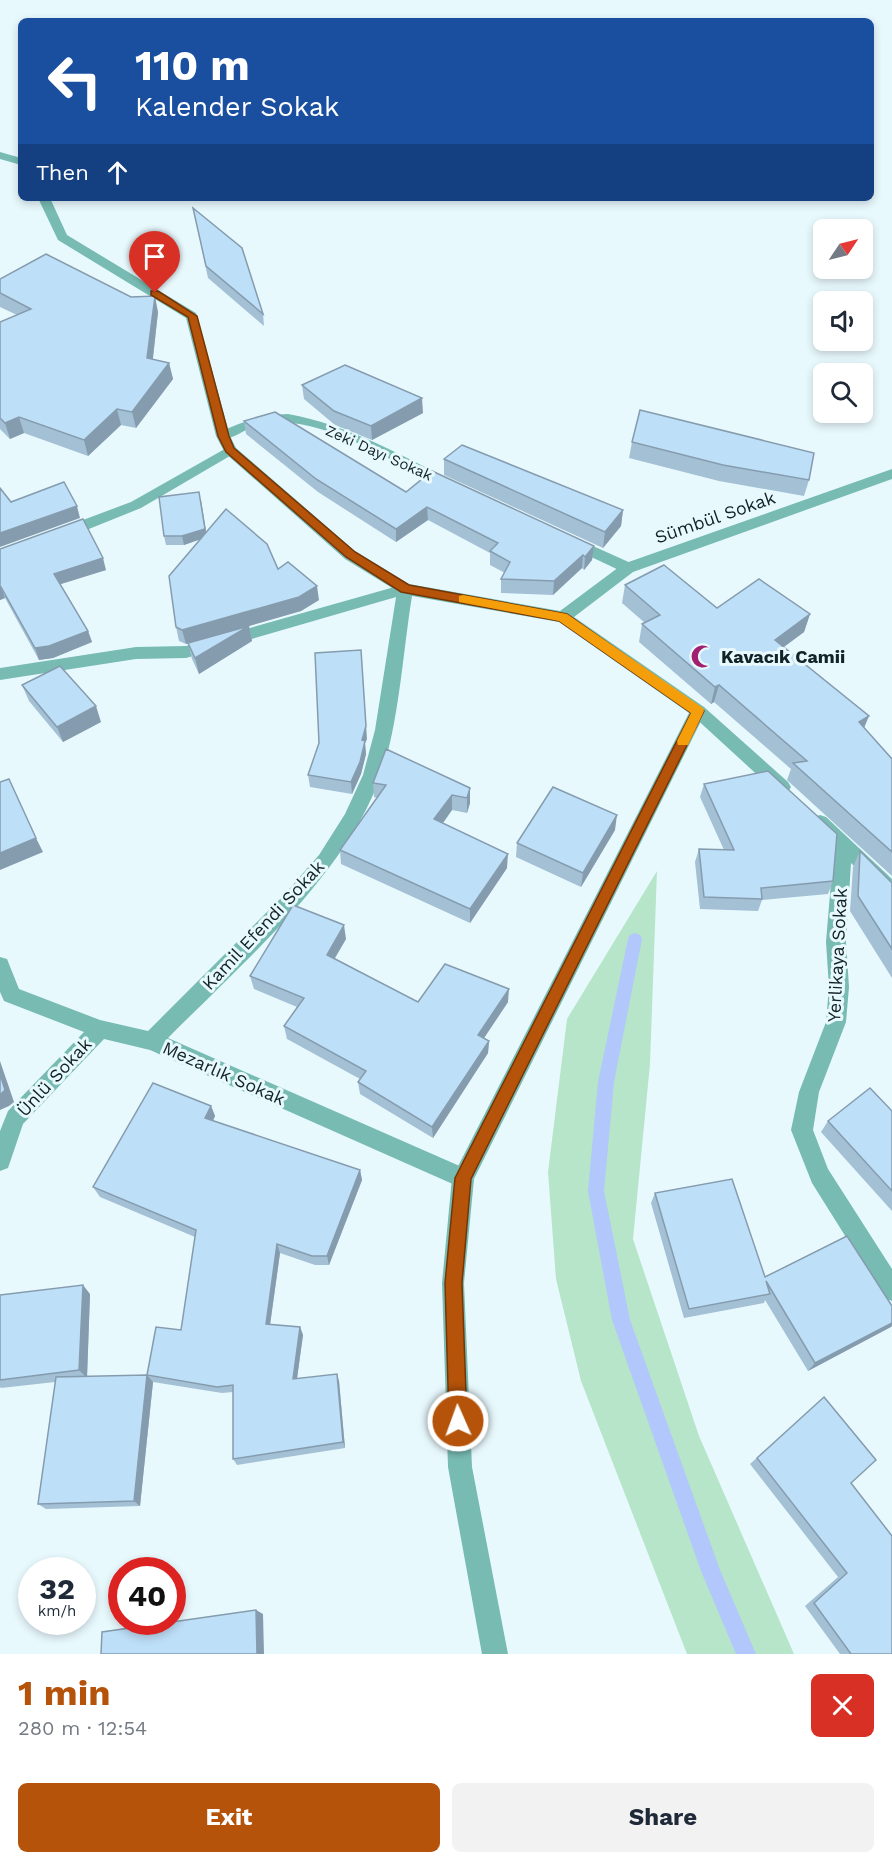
<!DOCTYPE html>
<html lang="en">
<head>
<meta charset="utf-8">
<style>
	:root { --surface:#fff; --page:#f2f2f3; --text:#1f2937; --muted:#747a83; --accent:#b45309 }
	body { margin:0; font-family:"Work Sans",sans-serif; background:var(--page); color:var(--text); height:100vh; display:flex; flex-direction:column; font-size:22px; white-space:nowrap }
	* { box-sizing:border-box; margin:0 }
	p { font-size:20px; color:var(--muted) }
	.icon { flex:none; width:33px; height:33px; fill:none; stroke:currentColor; stroke-width:2; stroke-linecap:round; stroke-linejoin:round }
	.map { position:relative; height:1654px; overflow:hidden }
	.drawer { display:flex; flex-direction:column; background:var(--surface); flex:1 }
	.drawer>* { flex:none }
	.top-card { position:absolute; left:18px; top:18px; width:856px; height:183px; border-radius:9px; box-shadow:0 3px 9px #0003; background:#1a4fa0; color:#fff; overflow:hidden }
	.needle { width:39px; rotate:55deg }
	.tools { position:absolute; left:813px; top:219px; display:grid; gap:12px }
	.tools a { display:grid; place-items:center; width:60px; height:60px; border-radius:9px; background:var(--surface); box-shadow:0 3px 9px #0003; font-size:30px }
	.speed { position:absolute; left:18px; top:1557px; display:flex; gap:12px; font-size:30px; font-weight:700; text-align:center }
	.speed>* { display:grid; place-content:center; width:78px; height:78px; border-radius:50%; background:var(--surface); box-shadow:0 3px 9px #0003; line-height:1 }
	.speed small { font-size:15px; font-weight:400 }
	.speed .limit { border:9px solid #d22; background:#fff; color:#111 }
	.pin { position:absolute; display:grid; place-items:center; width:51px; height:51px; color:#fff; margin:-62px -26px; border-radius:50% 50% 50% 0; rotate:-45deg; box-shadow:0 0 6px #0007 }
	.pin .icon { rotate:45deg }
	.me { position:absolute; width:66px; margin:-33px; rotate:358deg; stroke-linejoin:round; filter:drop-shadow(0 0 4px #0008) }
	.turn { display:flex; align-items:center; gap:21px; height:126px; padding:0 18px; font-size:27px }
	.turn .icon { width:78px; height:78px; stroke-width:2.5 }
	.turn b { display:block; font-size:42px; line-height:51px }
	.then { display:flex; align-items:center; height:57px; padding:0 18px; background:#0003; gap:12px; font-size:22px }
	.round { display:grid; place-items:center; flex:none; width:63px; height:63px; border-radius:9px; background:var(--page) }
	.head { display:flex; align-items:center; justify-content:space-between; height:102px; padding:0 18px }
	h1 { font-size:36px; font-weight:700; line-height:45px; color:var(--accent) }
	.button { display:flex; gap:12px; margin-top:auto; padding:12px 18px }
	.button a { flex:1; height:69px; border-radius:9px; background:var(--accent); color:#fff; font-size:24px; font-weight:700; line-height:69px; text-align:center }
	.button a+a { background:var(--page); color:var(--text) }
	.map>svg:first-child { display:block }
</style>
</head>
<body>
<div class="map">
<svg width="892" height="1654" viewBox="0 0 892 1654">
	<rect width="100%" height="100%" fill="#e8f9fe"/>
	<polygon fill="#b6e5ca" points="657,871 650,1064 633,1239 699,1436 794,1654 687,1654 581,1381 556,1279 548,1172 567,1019"/>
	<g fill="none" stroke-linecap="round" stroke-linejoin="round">
		<polygon fill="#b2c7fb" fill-rule="evenodd" points="635,933 640,935 642,939 614,1082 604,1191 630,1320 720,1570 756,1654 736,1654 701,1571 612,1320 588,1191 598,1082 628,939 630,935"/>
		<g fill="#77bbb3" fill-rule="evenodd">
			<path d="M288 414C349 425 400 455 455 482L457 485 455 488H445C394 463 325 416 266 423 250 425 238 437 223 440L216 436 218 433C242 422 261 415 288 414Z"/>
			<polygon points="230,446 235,447 237,450 235,453 141,508 69,537 64,538 57,533 59,529 131,502"/>
			<polygon points="573,537 633,564 636,568 633,572 623,572 568,546 565,542 568,538"/>
			<polygon points="405,584 410,585 413,589 410,593 186,658 136,659 0,680 0,668 136,647 186,646"/>
		</g>
		<g fill="#77bbb3" fill-rule="evenodd">
			<polygon points="0,152 21,158 21,165 0,159"/>
			<path d="M38 198H50L67 235 196 313 230 436 236 448 355 551 409 584 560 611 623 564 892 469V479L633 572 574 617 704 707 788 782 791 787 788 792 782 794 776 792 692 715 559 622 412 596C403 651 399 723 381 775 346 875 241 964 168 1038L471 1171 474 1178 471 1185 463 1189 455 1185 150 1050 104 1039 23 1124 8 1168 0 1171V1131L8 1111 84 1032 4 1001 0 992V957L7 959 19 989 100 1020 148 1031 283 896 319 855 345 814 363 775 375 730 397 591 345 559 225 453 216 436 186 318 58 240Z"/>
			<polygon points="820,815 826,817 892,879 892,899 885,897 851,863 846,942 849,987 846,1022 819,1092 813,1130 828,1169 892,1269 892,1301 884,1298 812,1183 791,1130 799,1092 826,1022 829,987 826,942 834,846 811,822 814,817"/>
		</g>
		<polygon fill="#77bbb3" fill-rule="evenodd" points="698,705 704,707 706,711 474,1179 464,1283 472,1467 508,1654 482,1654 448,1467 442,1283 452,1178 690,711 692,707"/>
	</g>
	<g fill="#a3c0d5">
		<polygon points="193,208 263,314 264,326 208,278"/>
		<polygon points="0,279 158,312 153,359 169,363 173,379 136,428 121,425 88,456 24,433 10,439 0,429 0,322 17,315 0,307"/>
		<polygon points="302,385 423,413 372,440 335,425 304,399"/>
		<polygon points="244,421 406,492 594,546 592,560 584,570 582,568 553,595 501,593 501,579 505,573 490,565 490,553 428,520 396,542 318,492 246,434"/>
		<polygon points="632,442 809,480 804,496 719,481 629,458"/>
		<polygon points="444,459 623,510 621,526 603,548 444,475"/>
		<polygon points="199,492 206,533 278,569 319,600 301,611 249,626 252,641 199,674 192,659 188,643 204,639 186,644 179,641 176,627 200,539 184,545 166,545 164,536"/>
		<polygon points="0,549 106,570 60,584 88,631 92,642 53,658 39,660 5,598 0,600"/>
		<polygon points="625,585 717,608 810,614 804,632 784,647 864,728 892,759 892,876 787,780 791,769 714,702 711,704 639,642 642,624 645,623 622,603"/>
		<polygon points="22,685 101,722 63,742 29,701"/>
		<polygon points="367,739 365,743 366,754 361,774 352,794 310,787 308,775"/>
		<polygon points="373,783 470,788 470,803 467,813 452,810 443,823 507,868 470,923 341,864 340,850 377,798 374,797"/>
		<polygon points="704,784 833,881 828,894 762,900 758,911 700,909 695,862 699,849 724,850 700,797"/>
		<polygon points="615,830 581,887 516,857 517,843"/>
		<polygon points="860,851 892,883 892,978 850,911 853,867"/>
		<polygon points="346,939 335,958 418,1002 508,1002 484,1038 489,1041 488,1053 433,1138 360,1094 358,1082 360,1079 287,1039 284,1026 297,1007 254,989 250,976"/>
		<polygon points="211,1106 215,1116 213,1121 360,1170 362,1180 329,1265 315,1265 280,1253 270,1325 300,1327 303,1335 297,1378 339,1381 345,1448 237,1465 233,1459 233,1392 222,1393 153,1382 140,1506 46,1509 38,1504 55,1382 1,1388 0,1387 0,1295 90,1294 87,1377 147,1375 181,1330 195,1237 100,1197 93,1187"/>
		<polygon points="892,1111 892,1211 821,1132 828,1121"/>
		<polygon points="655,1193 765,1277 892,1306 892,1326 808,1371 765,1300 764,1303 684,1318 651,1203"/>
		<polygon points="824,1397 851,1483 892,1654 840,1654 805,1606 838,1577 750,1464"/>
	</g>
	<g fill="#859cae">
		<polygon points="155,296 158,312 151,374 147,358"/>
		<polygon points="169,363 173,379 136,428 132,412"/>
		<polygon points="422,398 423,413 372,440 371,426"/>
		<polygon points="117,409 121,425 88,456 84,440"/>
		<polygon points="19,417 24,433 10,439 5,423"/>
		<polygon points="201,500 207,537 184,545 182,536"/>
		<polygon points="77,506 80,518 0,547 0,533"/>
		<polygon points="427,507 428,520 396,542 396,529"/>
		<polygon points="623,510 621,526 603,548 605,532"/>
		<polygon points="594,546 592,560 584,570 585,557"/>
		<polygon points="583,555 582,568 553,595 554,581"/>
		<polygon points="103,558 106,570 58,585 54,574"/>
		<polygon points="317,586 319,600 301,611 249,626 252,641 199,674 195,658 249,626 186,644 182,630"/>
		<polygon points="0,587 1,587 5,598 0,600"/>
		<polygon points="810,614 804,632 770,657 775,640"/>
		<polygon points="88,631 92,642 53,658 39,660 35,648"/>
		<polygon points="361,650 367,739 365,743 366,754 361,774 352,794 351,782 362,740"/>
		<polygon points="719,685 714,702 711,704 715,687"/>
		<polygon points="96,706 101,722 63,742 57,727"/>
		<polygon points="869,716 862,733 859,722"/>
		<polygon points="470,788 470,803 467,813 467,798"/>
		<polygon points="452,795 452,810 435,834 434,819"/>
		<polygon points="617,815 615,830 581,887 583,873"/>
		<polygon points="36,838 43,852 0,870 0,853"/>
		<polygon points="508,854 507,868 470,923 470,909"/>
		<polygon points="344,925 346,939 329,968 327,955"/>
		<polygon points="509,989 508,1002 478,1047 478,1035"/>
		<polygon points="489,1041 488,1053 433,1138 432,1127"/>
		<polygon points="0,1061 14,1102 9,1106 0,1110"/>
		<polygon points="211,1106 215,1116 209,1129 205,1118"/>
		<polygon points="360,1170 362,1180 329,1265 327,1256"/>
		<polygon points="277,1244 280,1253 269,1332 266,1324"/>
		<polygon points="83,1285 90,1294 87,1378 79,1370"/>
		<polygon points="892,1323 892,1326 891,1327 808,1371 815,1363"/>
		<polygon points="300,1327 303,1335 296,1386 293,1379"/>
		<polygon points="337,1374 339,1381 345,1448 343,1442"/>
		<polygon points="147,1375 153,1382 140,1506 134,1501"/>
		<polygon points="256,1610 263,1614 264,1654 257,1654"/>
	</g>
	<g fill="#bedff8" stroke="#859cae" stroke-width="1.5">
		<polygon points="193,208 242,248 263,314 206,266"/>
		<polygon points="46,254 131,297 155,296 147,358 169,363 132,412 117,409 84,440 19,417 5,423 0,418 0,322 31,309 0,293 0,279"/>
		<polygon points="345,365 422,398 371,426 334,411 302,385"/>
		<polygon points="640,410 814,453 809,480 723,465 632,442"/>
		<polygon points="275,412 406,492 432,471 594,546 585,557 583,555 554,581 501,579 510,562 490,551 498,543 427,507 396,529 316,479 244,421"/>
		<polygon points="462,445 623,510 605,532 444,459"/>
		<polygon points="64,482 77,506 0,533 0,488 11,502"/>
		<polygon points="199,492 205,529 182,536 164,536 159,497"/>
		<polygon points="226,509 267,544 278,569 288,562 317,586 299,597 182,630 176,627 169,576"/>
		<polygon points="83,519 103,558 54,574 88,631 49,646 35,648 1,587 0,587 0,549"/>
		<polygon points="664,565 717,608 759,579 810,614 775,640 869,716 859,722 892,759 892,852 793,763 807,761 719,685 715,687 642,624 660,615 625,585"/>
		<polygon points="249,626 195,658 188,643"/>
		<polygon points="361,650 366,726 362,740 365,741 360,762 351,782 308,775 319,743 315,653"/>
		<polygon points="60,666 96,706 57,727 22,685"/>
		<polygon points="386,749 470,788 467,798 452,795 434,819 508,854 470,909 340,850 386,785 373,783"/>
		<polygon points="768,771 837,834 833,881 761,888 762,899 704,897 699,849 734,850 704,784"/>
		<polygon points="9,779 36,838 0,853 0,782"/>
		<polygon points="553,787 617,815 583,873 517,843"/>
		<polygon points="860,851 892,883 892,949 858,896"/>
		<polygon points="293,905 344,925 327,955 418,1002 445,964 509,989 478,1035 489,1041 432,1127 358,1082 366,1071 284,1026 304,998 250,976"/>
		<polygon points="0,1074 5,1090 0,1095"/>
		<polygon points="153,1083 211,1106 205,1118 360,1170 327,1256 312,1256 277,1244 266,1324 300,1327 293,1379 337,1374 343,1442 233,1459 233,1385 217,1387 147,1375 156,1327 181,1330 196,1230 93,1187"/>
		<polygon points="870,1088 892,1111 892,1191 828,1121"/>
		<polygon points="732,1179 765,1277 847,1236 892,1306 892,1323 815,1363 766,1281 770,1294 689,1309 655,1193"/>
		<polygon points="83,1285 79,1370 0,1380 0,1295"/>
		<polygon points="147,1375 134,1501 38,1504 56,1377"/>
		<polygon points="824,1397 876,1460 851,1483 892,1536 892,1654 851,1654 814,1603 847,1573 757,1458"/>
		<polygon points="256,1610 257,1654 101,1654 102,1632"/>
	</g>
	<polygon fill="#b45309" stroke="#753606" stroke-width="1.5" points="151,291 158,291 197,316 229,436 234,448 355,552 409,585 567,614 704,711 471,1179 462,1283 467,1421 465,1427 458,1430 452,1427 449,1421 445,1283 455,1178 691,713 559,621 401,592 346,557 226,452 218,436 188,317 151,295"/>
	<polygon fill="#f59e0b" points="463,595 567,614 703,708 704,711 688,745 678,745 677,741 691,713 559,621 459,602 459,596"/>
	<defs>
		<symbol id="mosque-bare" viewBox="-9 -9 18 18"><path d="M3.5-4.9A6 6 0 1 0 3.5 4.9A5 5 0 1 1 3.5-4.9Z" fill="#a12070" stroke="#e8f9fe" stroke-width="2.5" paint-order="stroke"/></symbol>
	</defs>
	<g fill-rule="evenodd">
		<use href="#mosque-bare" x="686" y="640" width="33" height="33"/>
	</g>
	<g text-anchor="middle" dominant-baseline="central" stroke-width="6" stroke-linejoin="round" paint-order="stroke">
		<g font-size="15" fill="#122327" stroke="#e8f9fe">
			<text transform="translate(379 453) rotate(24)">Zeki Dayı Sokak</text>
		</g>
		<g font-size="18" fill="#122327" stroke="#e8f9fe">
			<text transform="translate(715 517) rotate(-19)">Sümbül Sokak</text>
			<text transform="translate(263 925) rotate(-47)">Kamil Efendi Sokak</text>
			<text transform="translate(837 955) rotate(-87)">Yerlikaya Sokak</text>
			<text transform="translate(224 1073) rotate(24)">Mezarlık Sokak</text>
			<text transform="translate(54 1077) rotate(-47)">Ünlü Sokak</text>
		</g>
		<g font-size="18" font-weight="bold" fill="#122327" stroke="#e8f9fe" text-anchor="start">
			<text x="721" y="656">Kavacık Camii</text>
		</g>
	</g>
</svg>
<div class="tools">
<a><svg class="needle" viewBox="-14 -14 28 28"><path d="M0-13l5 13h-10z" fill="#e53935"/><path d="M0 13l5-13h-10z" fill="#747a83"/></svg></a>
<a><svg class="icon" aria-label="sound" viewBox="0 0 24 24"><path d="M4 9h4l5-4v14l-5-4H4zM17 9q2 3 0 6"/></svg></a>
<a><svg class="icon" aria-label="search" viewBox="0 0 24 24"><circle cx="10" cy="10" r="6"/><path d="M15 15l6 6"/></svg></a>
</div>
<div class="speed"><div>32<small>km/h</small></div><div class="limit">40</div></div>
<div class="pin" style="left:155px;top:293px;background:#d93025"><svg class="icon" aria-label="arrive" viewBox="0 0 24 24"><path d="M6 21V4h12l-3 4 3 4H6"/></svg></div>
<svg class="me" style="left:458px;top:1421px" viewBox="-20 -20 40 40"><circle r="17" fill="#b45309" stroke="#fff" stroke-width="3"/><path d="M0-11L8 9 0 5-8 9z" fill="#fff"/></svg>
<div class="top-card">
<div class="turn"><svg class="icon" aria-label="left" viewBox="0 0 24 24"><path d="M17 20v-9H6M10 6l-5 5 5 5"/></svg><div><b>110 m</b>Kalender Sokak</div></div>
<div class="then">Then<svg class="icon" aria-label="ahead" viewBox="0 0 24 24"><path d="M12 20V5M6 11l6-6 6 6"/></svg></div>
</div>
</div>
<section class="drawer">
<div class="head"><div><h1>1 min</h1><p>280 m · 12:54</p></div><a class="round" style="background:#d93025;color:#fff"><svg class="icon" aria-label="close" viewBox="0 0 24 24"><path d="M6 6l12 12M18 6L6 18"/></svg></a></div>
<div class="button"><a>Exit</a><a>Share</a></div>
</section>
</body>
</html>
